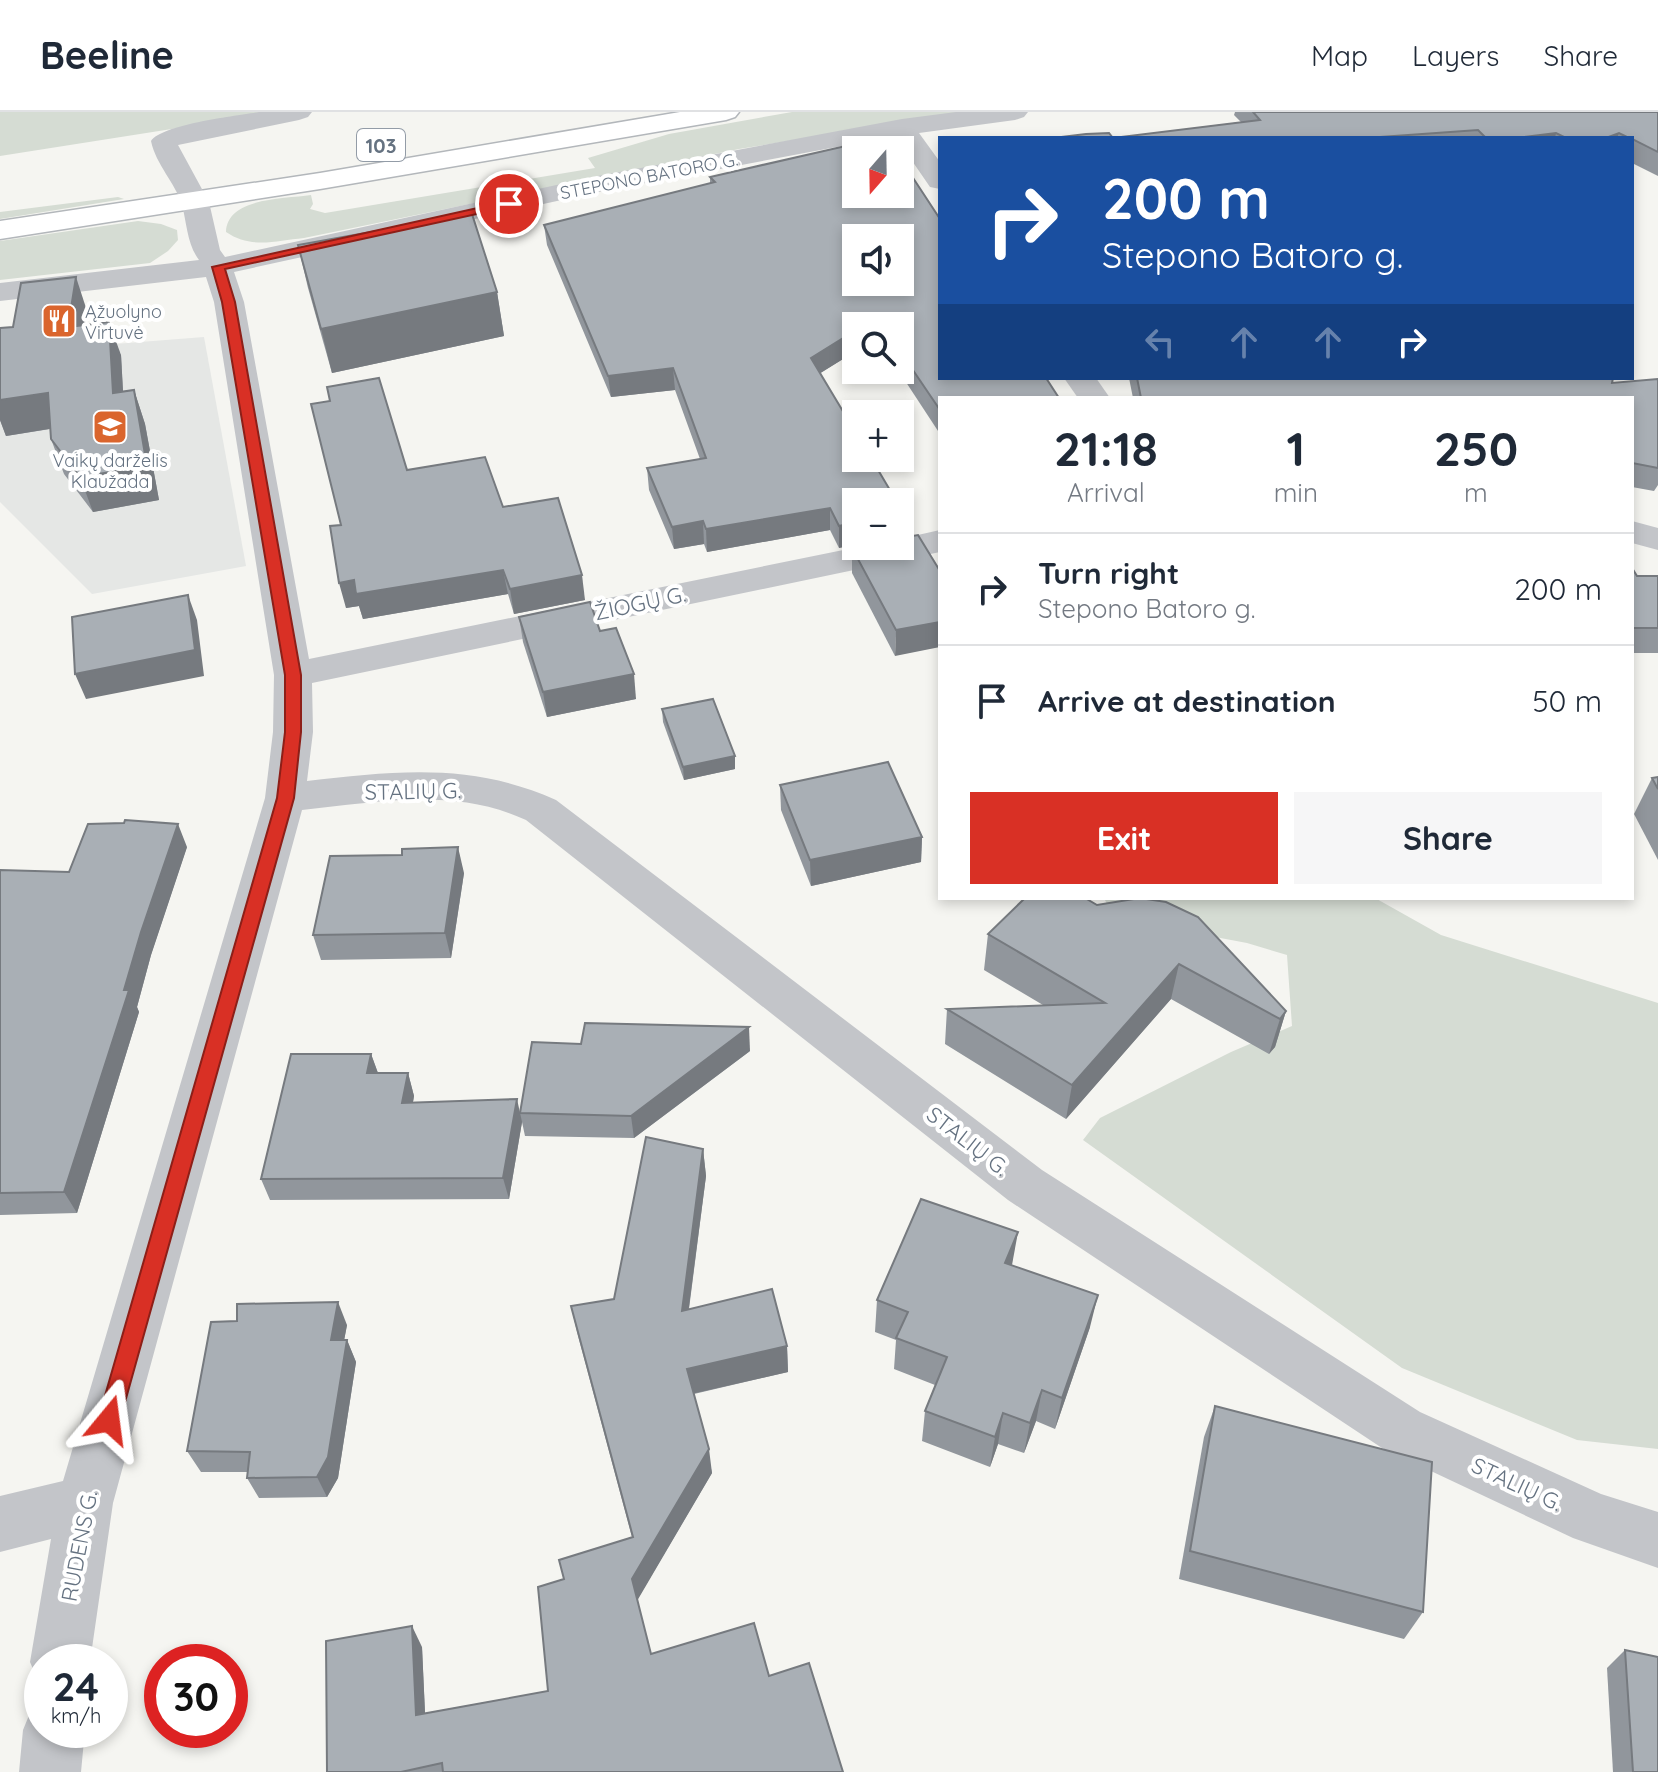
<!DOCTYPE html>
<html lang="en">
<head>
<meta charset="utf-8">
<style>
	:root { --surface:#fff; --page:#f6f6f7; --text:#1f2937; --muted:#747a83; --line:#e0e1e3; --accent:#d93025 }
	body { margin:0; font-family:Quicksand,sans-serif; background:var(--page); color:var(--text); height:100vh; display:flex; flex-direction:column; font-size:30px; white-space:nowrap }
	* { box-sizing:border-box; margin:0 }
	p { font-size:26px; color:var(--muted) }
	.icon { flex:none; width:44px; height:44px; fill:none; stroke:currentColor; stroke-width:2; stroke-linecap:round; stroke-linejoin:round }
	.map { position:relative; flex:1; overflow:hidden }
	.details { position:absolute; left:938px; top:284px; width:696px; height:504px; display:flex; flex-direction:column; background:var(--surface); border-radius:0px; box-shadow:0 4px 12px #0003 }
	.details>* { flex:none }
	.hud { position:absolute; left:938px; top:24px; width:696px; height:244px; border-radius:0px; box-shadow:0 4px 12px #0003; background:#1a4fa0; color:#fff; overflow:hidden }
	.needle { width:52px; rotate:200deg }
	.fabs { position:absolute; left:842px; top:24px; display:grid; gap:16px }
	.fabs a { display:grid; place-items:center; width:72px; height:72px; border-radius:0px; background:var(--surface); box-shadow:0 4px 12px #0003; font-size:40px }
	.speed { position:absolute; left:24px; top:1532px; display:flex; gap:16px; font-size:40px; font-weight:700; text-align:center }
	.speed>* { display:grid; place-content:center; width:104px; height:104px; border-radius:50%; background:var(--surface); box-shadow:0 4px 12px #0003; line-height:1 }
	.speed small { font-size:20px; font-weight:400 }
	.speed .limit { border:12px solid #d22; background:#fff; color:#111 }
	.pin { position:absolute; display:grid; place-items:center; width:68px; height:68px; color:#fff; margin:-34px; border:4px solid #fff; border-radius:50%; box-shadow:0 2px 8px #0007 }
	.me { position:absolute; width:88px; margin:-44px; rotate:16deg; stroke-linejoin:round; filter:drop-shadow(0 0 6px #0008) }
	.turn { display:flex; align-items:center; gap:28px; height:168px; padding:0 32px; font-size:36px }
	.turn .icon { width:104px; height:104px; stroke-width:2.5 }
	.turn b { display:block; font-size:56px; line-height:68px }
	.lanes { display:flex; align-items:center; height:76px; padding:0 32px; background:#0003; justify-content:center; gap:40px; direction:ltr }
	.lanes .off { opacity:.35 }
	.eta { display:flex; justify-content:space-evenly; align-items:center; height:136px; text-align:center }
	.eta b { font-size:48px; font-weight:800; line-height:56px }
	.cta { display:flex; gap:16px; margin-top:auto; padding:16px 32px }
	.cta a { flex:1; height:92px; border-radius:0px; background:var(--accent); color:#fff; font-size:32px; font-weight:800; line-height:92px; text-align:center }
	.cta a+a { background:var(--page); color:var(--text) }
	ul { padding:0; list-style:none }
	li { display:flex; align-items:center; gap:24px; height:112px; padding:0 32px; border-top:2px solid var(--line) }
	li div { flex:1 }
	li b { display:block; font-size:30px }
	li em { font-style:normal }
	header { display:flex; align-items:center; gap:48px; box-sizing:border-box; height:112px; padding:0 40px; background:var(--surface); border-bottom:2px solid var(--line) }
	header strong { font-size:38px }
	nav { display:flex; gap:44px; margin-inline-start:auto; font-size:28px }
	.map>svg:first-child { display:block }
</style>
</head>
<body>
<header>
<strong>Beeline</strong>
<nav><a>Map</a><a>Layers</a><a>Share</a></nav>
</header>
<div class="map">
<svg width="1658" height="1660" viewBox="0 0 1658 1660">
	<rect width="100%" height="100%" fill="#f5f5f1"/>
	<polygon fill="#e5e7e5" points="204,225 246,454 92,482 0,390 0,241"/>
	<g fill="#d5dcd3">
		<polygon points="0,0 280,0 0,44"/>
		<path d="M792 0H966L739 37 304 126C275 129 251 137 226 120 227 85 285 87 311 83L313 92 310 97 325 101 595 56 588 46 669 22Z"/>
		<polygon points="118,85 124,87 0,107 0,100"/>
		<polygon points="138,109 161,112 177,118 178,128 168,139 150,151 0,168 0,129"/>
		<polygon points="1104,786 1375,786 1441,823 1658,891 1658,1337 1577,1328 1402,1256 1083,1028 1100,1006 1231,940 1292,914 1287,843 1247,831 1114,806"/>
	</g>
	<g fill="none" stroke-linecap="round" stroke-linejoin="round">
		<defs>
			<polygon id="major" points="680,0 739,0 735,5 726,8 320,77 0,127 0,109 320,61"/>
		</defs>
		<use href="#major" stroke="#b3b7bb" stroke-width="3"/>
		<g fill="#c3c5c9" fill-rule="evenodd">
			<path d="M259 0H312L308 5 299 8 178 33 209 90 220 138 225 145 598 64 902 7 956 0H1028L1024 5 1015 8 919 21 940 50V77L930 75 895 24 598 80 234 160 244 190 309 547 863 434H900V427L940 418V440L312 571 313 620 307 669C396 659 471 650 556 688L1042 1058 1420 1300 1601 1382 1658 1400V1456L1573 1426 1382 1336 1008 1088 526 708C455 675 378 690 302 698L113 1391 90 1550H42V1572L39 1571 30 1550 51 1427 0 1440V1384L63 1369 265 686 273 620 274 563 214 190 206 165 0 189V171L199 148C187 132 187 112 182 93 175 70 156 53 151 29 163 12 236 4 259 0Z"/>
			<polygon points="1064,266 1096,266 1110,286 1078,286"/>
			<polygon points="1632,409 1658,416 1658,438 1632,431"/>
			<polygon points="42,1592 42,1618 85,1618 81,1660 19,1660 23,1618 32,1596"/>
		</g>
		<use href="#major" fill="#fff" fill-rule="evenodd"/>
	</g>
	<g fill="#91969c">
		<polygon points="1235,0 1658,0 1658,64 1632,51 1632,26 1053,26 1113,26 1241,10 1234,3"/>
		<polygon points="863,30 940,286 940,322 898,258 900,258 900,214 856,214 856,239 820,261 856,390 856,432 839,436 830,418 707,440 704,432 674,437 649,378 647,356 700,347 675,278 611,285 547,133 544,113 710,71 710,65"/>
		<polygon points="298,133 497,180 504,224 332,261 308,176"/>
		<polygon points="87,199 85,213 121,243 123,280 134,278 145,312 159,388 93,400 64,362 51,327 50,317 6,324 0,308 0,288 13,215"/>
		<polygon points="1129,266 1613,266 1612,271 1658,267 1658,373 1654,379 1632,375 1632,286 1133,286"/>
		<polygon points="330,289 407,358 503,395 585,488 514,502 508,482 363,507 359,494 346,496 341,413"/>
		<polygon points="900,434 895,544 852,461 852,436"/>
		<polygon points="1632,456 1637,464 1658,464 1658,541 1632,541"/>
		<polygon points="519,505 600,519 636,587 547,605 523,530"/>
		<polygon points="662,597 735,644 735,657 684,668 663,610"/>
		<polygon points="1658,665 1658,748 1634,702 1652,666"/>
		<polygon points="780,673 922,725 921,750 811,774 781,698"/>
		<polygon points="187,735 151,843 137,895 139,900 77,1101 0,1103 0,758 69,760"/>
		<polygon points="464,761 451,846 321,848 313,823"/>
		<polygon points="1085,786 1286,899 1275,935 1269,942 1171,887 1066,1007 945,932 947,897 1043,893 984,858 988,822"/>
		<polygon points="750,939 634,1026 525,1024 522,1010 509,1087 270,1088 261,1067 371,942 378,961 408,961 414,984 413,990 520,1001"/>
		<polygon points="703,1037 706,1064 689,1197 787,1234 788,1260 694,1282 712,1361 637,1488 651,1542 769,1564 843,1660 327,1660 422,1535 425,1601 548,1579 564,1467 632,1425 577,1220 571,1194 614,1187"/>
		<polygon points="1012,1153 1090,1215 1055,1317 1036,1309 1024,1341 998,1332 990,1355 922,1329 925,1299 935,1273 894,1257 896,1228 875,1220 877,1188"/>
		<polygon points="237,1209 347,1213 344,1228 347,1228 356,1250 338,1366 327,1385 259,1386 247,1366 247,1360 201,1360 187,1339"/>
		<polygon points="1215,1294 1423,1500 1404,1527 1179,1467 1204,1325"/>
		<polygon points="1625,1538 1658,1660 1613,1660 1607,1556"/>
	</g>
	<g fill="#767a7f">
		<polygon points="1556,21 1555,26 1515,26"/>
		<polygon points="1619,21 1617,26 1606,26"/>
		<polygon points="76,165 87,199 80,249 68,215"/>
		<polygon points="497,180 504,224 332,261 321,217"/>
		<polygon points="877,205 877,214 862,214"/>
		<polygon points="109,210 121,243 125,316 113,281"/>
		<polygon points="856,218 856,239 811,267 811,246"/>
		<polygon points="673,256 675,278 611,285 608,264"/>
		<polygon points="134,278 145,312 159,388 93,400 80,365"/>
		<polygon points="48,281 61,315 6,324 0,308 0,288"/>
		<polygon points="830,396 830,418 707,440 706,417"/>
		<polygon points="904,401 903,423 900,424 900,403"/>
		<polygon points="703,409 704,432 674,437 672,415"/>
		<polygon points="856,410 856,432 839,436 839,414"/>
		<polygon points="503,458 508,482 363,507 359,494 346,496 339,471 354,468"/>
		<polygon points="582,463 585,488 514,502 510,477"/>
		<polygon points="188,483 197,508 204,564 86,587 75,562"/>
		<polygon points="940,510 940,535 895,544 896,518"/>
		<polygon points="634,562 636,587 547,605 543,580"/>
		<polygon points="735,644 735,657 684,668 683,655"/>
		<polygon points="178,712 187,735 151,843 137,895 139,900 77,1101 64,1080 141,820"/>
		<polygon points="922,725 921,750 811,774 810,748"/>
		<polygon points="458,735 464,761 451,846 445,821"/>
		<polygon points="1179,852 1171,887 1066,1007 1072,973"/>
		<polygon points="1286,899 1275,935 1269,942 1280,907"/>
		<polygon points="749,915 750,939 634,1026 631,1004"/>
		<polygon points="371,942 379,964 367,961"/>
		<polygon points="408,961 414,984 409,1013 402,991"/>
		<polygon points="517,987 522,1010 509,1087 503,1066"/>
		<polygon points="703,1037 706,1064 685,1225 682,1199"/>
		<polygon points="1018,1120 1012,1153 1005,1151"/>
		<polygon points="1098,1183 1090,1215 1055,1317 1062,1286"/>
		<polygon points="338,1190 347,1213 340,1250 331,1228"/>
		<polygon points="347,1228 356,1250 338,1366 327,1385 317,1365"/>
		<polygon points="787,1234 788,1260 691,1282 687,1257"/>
		<polygon points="1042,1278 1036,1309 1024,1341 1030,1311"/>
		<polygon points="1003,1301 998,1332 990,1355 995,1325"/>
		<polygon points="709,1337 712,1361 637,1489 632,1467"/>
		<polygon points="412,1514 422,1535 426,1623 416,1603"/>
	</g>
	<g fill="#a9afb5" stroke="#767a7f" stroke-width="2" fill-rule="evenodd">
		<polygon points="1253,0 1658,0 1658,40 1632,27 1632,26 1629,26 1619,21 1606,26 1566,26 1556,21 1515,26 1486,26 1478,18 1366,26 1053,26 1086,22 1109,21 1113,26 1260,8"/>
		<path d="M863 30 870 35 885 32 892 38H856V82H900V46L940 107V266H1046L1059 286H940V298L900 239V214H883L877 205 862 214H856V218L811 246 856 321V346H871L897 390H856V410L839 414 830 396 706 417 703 409 672 415 647 356 706 346 673 256 608 264 544 113 715 70 710 65ZM856 126H900V170H856Z"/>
		<polygon points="472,102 497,180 321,217 298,133"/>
		<polygon points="76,165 68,215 109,210 113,281 134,278 147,354 80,365 51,327 48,281 0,288 0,216 13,215 21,171"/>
		<polygon points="379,266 407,358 485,345 503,395 558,386 582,463 510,477 503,458 356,482 354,468 339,471 330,414 341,413 311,292 330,289 327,275"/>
		<polygon points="1137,266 1613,266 1612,271 1658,267 1658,356 1632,351 1632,286 1141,286"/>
		<polygon points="918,423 940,459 940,510 896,518 852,436 862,434 900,434 900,426"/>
		<polygon points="1632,456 1637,464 1658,464 1658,516 1632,516"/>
		<polygon points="188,483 195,538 75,562 72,505"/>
		<polygon points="590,490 600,519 616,516 634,562 543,580 519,505"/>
		<polygon points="713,587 735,644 683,655 662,597"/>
		<polygon points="888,650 922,725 810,748 780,673"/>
		<polygon points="1658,665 1658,677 1652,666"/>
		<polygon points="125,708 178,712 141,820 124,878 129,878 64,1080 0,1081 0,758 69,760 88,712 124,711"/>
		<polygon points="458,735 445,821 313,823 330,744 402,743 402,737"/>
		<polygon points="1025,786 1085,786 1097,793 1140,786 1166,790 1198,805 1286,899 1280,907 1179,852 1072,973 947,897 1105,891 988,822"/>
		<polygon points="585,911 749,915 631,1004 520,1001 532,930 581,932"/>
		<polygon points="291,942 371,942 367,961 408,961 402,991 517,987 503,1066 261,1067"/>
		<polygon points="646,1025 703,1037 682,1199 772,1177 787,1234 687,1257 709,1337 632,1467 651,1542 754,1511 769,1564 809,1551 843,1660 443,1660 442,1651 401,1660 327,1660 326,1529 412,1514 416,1603 548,1579 538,1475 564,1467 559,1448 633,1425 571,1194 614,1187"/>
		<polygon points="921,1087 1018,1120 1005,1151 1098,1183 1062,1286 1042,1278 1030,1311 1003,1301 995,1325 925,1299 947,1245 896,1226 908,1200 877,1188"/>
		<polygon points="338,1190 331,1228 347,1228 328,1345 317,1365 247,1366 250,1340 187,1339 211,1210 237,1209 237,1192"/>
		<polygon points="1215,1294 1432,1350 1423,1500 1190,1439"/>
		<polygon points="1625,1538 1658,1545 1658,1660 1633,1660"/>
	</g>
	<polygon fill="#d93025" stroke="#8d1f18" stroke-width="2" points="509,89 513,90 513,94 225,157 235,190 301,563 301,620 294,686 120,1308 117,1315 109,1318 101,1315 98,1308 277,686 285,620 285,563 222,190 212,155"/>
	<defs>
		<symbol id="restaurant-square" viewBox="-11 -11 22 22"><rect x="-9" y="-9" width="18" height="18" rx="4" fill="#da652d" stroke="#fff"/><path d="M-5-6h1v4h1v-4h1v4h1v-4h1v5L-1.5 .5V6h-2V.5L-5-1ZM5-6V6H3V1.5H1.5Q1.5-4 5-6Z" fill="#fff"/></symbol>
		<symbol id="school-square" viewBox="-11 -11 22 22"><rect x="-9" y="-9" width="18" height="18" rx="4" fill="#da652d" stroke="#fff"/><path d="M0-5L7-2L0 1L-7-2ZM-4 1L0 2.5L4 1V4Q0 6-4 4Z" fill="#fff"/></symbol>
	</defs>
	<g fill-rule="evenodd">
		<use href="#restaurant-square" x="39" y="189" width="40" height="40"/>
		<use href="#school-square" x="90" y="295" width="40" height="40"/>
	</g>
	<g text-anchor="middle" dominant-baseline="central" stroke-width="8" stroke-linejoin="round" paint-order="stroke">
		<g font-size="18" fill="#657281" stroke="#fff">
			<text transform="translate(649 64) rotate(-11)">STEPONO BATORO G.</text>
		</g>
		<g font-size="18" fill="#657281" stroke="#fff" text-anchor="start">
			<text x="85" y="199">Ąžuolyno<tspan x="85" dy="21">Virtuvė</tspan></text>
			<text x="110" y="348" text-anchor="middle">Vaikų darželis<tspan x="110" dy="21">Klaužada</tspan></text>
		</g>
		<rect fill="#fff" stroke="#939ca7" stroke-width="2" x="357" y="17" width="48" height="32" rx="6"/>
		<g font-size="20" font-weight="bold" fill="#657281">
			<text x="381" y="33">103</text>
		</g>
		<g font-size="22" fill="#657281" stroke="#fff">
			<text transform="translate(640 491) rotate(-12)">ŽIOGŲ G.</text>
			<text transform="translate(413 679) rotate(-1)">STALIŲ G.</text>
			<text transform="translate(968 1029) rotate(38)">STALIŲ G.</text>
			<text transform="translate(1517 1372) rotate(25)">STALIŲ G.</text>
			<text transform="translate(79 1434) rotate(-79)">RUDENS G.</text>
		</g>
	</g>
</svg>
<div class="fabs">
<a><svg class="needle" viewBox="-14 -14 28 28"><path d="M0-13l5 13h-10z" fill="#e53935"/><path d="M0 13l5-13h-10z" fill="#747a83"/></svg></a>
<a><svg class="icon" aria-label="sound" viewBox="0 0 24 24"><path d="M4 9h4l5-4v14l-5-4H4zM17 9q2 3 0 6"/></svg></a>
<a><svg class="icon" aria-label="search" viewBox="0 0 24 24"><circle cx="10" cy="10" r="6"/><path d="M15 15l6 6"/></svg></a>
<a>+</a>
<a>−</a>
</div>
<div class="speed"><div>24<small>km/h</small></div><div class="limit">30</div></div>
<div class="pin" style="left:509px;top:92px;background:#d93025"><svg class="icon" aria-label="arrive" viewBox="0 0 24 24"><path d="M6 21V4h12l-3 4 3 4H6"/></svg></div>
<svg class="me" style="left:109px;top:1308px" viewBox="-20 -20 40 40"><path d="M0-17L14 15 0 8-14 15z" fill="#d93025" stroke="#fff" stroke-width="4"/></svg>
<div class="hud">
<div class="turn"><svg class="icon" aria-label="right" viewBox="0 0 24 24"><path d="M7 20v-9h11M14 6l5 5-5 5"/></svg><div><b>200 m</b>Stepono Batoro g.</div></div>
<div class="lanes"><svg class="icon off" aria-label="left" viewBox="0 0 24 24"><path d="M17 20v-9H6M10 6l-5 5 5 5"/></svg><svg class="icon off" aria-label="ahead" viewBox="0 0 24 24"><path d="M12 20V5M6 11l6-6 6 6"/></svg><svg class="icon off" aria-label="ahead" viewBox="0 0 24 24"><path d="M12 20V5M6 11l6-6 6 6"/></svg><svg class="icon" aria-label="right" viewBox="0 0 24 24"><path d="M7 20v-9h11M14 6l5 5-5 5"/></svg></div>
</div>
<section class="details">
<div class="eta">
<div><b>21:18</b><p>Arrival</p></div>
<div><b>1</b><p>min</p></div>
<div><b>250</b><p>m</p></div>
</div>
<ul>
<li><svg class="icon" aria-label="right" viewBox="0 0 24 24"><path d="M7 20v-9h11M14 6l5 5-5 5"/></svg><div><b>Turn right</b><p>Stepono Batoro g.</p></div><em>200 m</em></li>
<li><svg class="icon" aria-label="arrive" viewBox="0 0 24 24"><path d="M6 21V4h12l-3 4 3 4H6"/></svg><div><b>Arrive at destination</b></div><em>50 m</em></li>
</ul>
<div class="cta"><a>Exit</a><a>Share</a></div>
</section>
</div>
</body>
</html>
